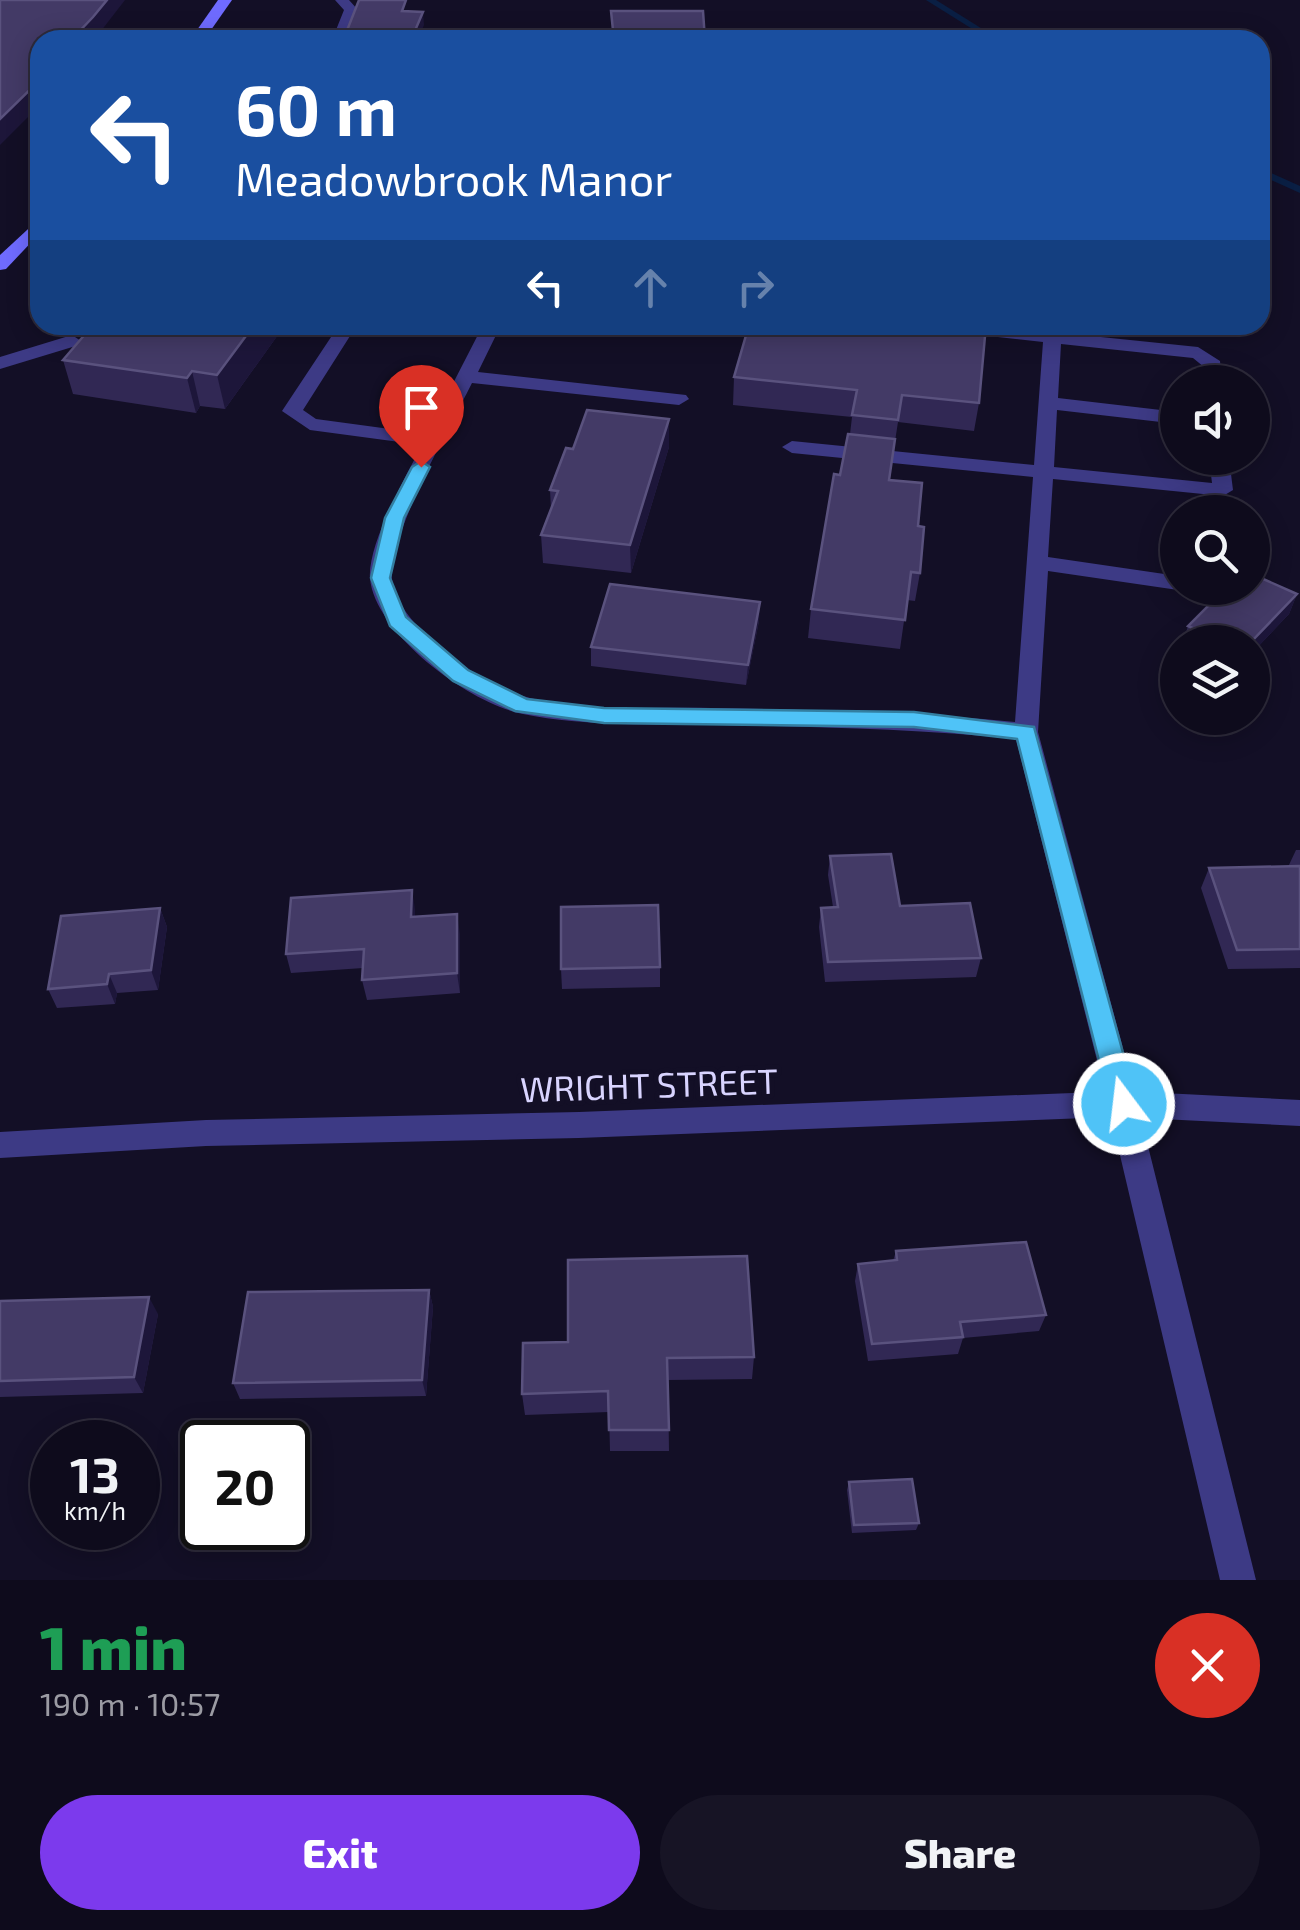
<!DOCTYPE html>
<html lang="en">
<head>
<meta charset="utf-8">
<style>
	:root { --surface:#0e0b1c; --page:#171425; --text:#f1f3f6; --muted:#9b9ba3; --line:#2e2b3b; --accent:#7c3aed }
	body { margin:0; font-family:"Exo 2",sans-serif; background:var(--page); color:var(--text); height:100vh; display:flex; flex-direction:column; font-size:38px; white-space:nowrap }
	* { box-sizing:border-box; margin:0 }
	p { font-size:32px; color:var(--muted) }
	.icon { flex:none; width:55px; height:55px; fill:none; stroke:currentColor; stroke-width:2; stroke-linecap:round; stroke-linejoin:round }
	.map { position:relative; height:1580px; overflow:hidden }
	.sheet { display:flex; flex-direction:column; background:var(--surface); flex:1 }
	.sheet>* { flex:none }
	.banner { position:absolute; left:30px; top:30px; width:1240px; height:305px; border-radius:30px; box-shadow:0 5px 25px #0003,0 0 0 2px var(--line); background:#1a4fa0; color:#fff; overflow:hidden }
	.controls { position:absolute; left:1160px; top:365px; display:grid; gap:20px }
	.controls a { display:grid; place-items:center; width:110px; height:110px; border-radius:50%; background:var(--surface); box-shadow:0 5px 25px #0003,0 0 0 2px var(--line); font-size:50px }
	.speed { position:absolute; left:30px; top:1420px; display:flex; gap:20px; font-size:50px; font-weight:700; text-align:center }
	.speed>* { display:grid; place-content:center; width:130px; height:130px; border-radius:50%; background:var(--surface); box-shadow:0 5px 25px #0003,0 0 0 2px var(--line); line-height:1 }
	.speed small { font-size:25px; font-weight:400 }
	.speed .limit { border:5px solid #111; border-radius:15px; background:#fff; color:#111 }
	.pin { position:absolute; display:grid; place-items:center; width:85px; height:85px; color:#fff; margin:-102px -42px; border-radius:50% 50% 50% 0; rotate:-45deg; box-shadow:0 0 10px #0007 }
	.pin .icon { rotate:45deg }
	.me { position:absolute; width:110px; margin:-55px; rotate:345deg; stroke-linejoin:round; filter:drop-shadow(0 0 8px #0008) }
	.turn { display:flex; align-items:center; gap:35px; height:210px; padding:0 40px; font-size:45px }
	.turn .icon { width:130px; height:130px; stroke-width:2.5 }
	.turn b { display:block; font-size:70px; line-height:85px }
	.lanes { display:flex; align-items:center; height:95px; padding:0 40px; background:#0003; justify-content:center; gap:50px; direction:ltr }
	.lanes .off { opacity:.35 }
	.round { display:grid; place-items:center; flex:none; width:105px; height:105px; border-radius:52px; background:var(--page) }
	.summary { display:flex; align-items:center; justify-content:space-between; height:170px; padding:0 40px }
	h1 { font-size:60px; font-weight:800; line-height:75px; color:#1e9e55 }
	.button { display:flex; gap:20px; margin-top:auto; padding:20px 40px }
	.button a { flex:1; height:115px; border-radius:60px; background:var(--accent); color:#fff; font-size:40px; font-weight:800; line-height:115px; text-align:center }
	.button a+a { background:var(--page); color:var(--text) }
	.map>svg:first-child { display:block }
</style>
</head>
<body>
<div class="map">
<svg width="1300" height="1580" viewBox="0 0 1300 1580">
	<rect width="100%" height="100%" fill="#130f26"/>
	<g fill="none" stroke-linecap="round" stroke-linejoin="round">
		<g fill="#0a1f44" fill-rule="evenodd">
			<polygon points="926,0 936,0 1000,40 990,40"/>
			<polygon points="1260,168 1300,186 1300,193 1260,175"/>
		</g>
		<g fill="#3d3a85" fill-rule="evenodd">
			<polygon points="335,0 349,0 358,10 346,40 332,40 344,10"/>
			<path d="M339 325H357L303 410 316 419 427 434 483 325H501L478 372 686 395 689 399 679 405 472 383C451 425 388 535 392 579 397 627 485 688 530 698 588 712 652 707 711 708 813 710 913 712 1015 722L1033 477 792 453 782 447 792 441 1034 465 1043 342 935 330 926 325H987L1043 331 1044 325H1062V333L1198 347 1220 361 1222 382H1204V367L1193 358 1061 344 1058 398 1178 412V424L1057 410 1054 467 1212 483 1209 458H1229L1233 490 1223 496 1053 479 1048 557 1178 576V588H1186L1178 590 1048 571 1038 732 1138 1104 1133 1113 1123 1117 1113 1113 1108 1104 1016 739C917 729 819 727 720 725 655 724 587 727 523 714 471 704 376 635 370 579 367 545 406 476 422 445L310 430 282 411Z"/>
			<path d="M615 325H682L696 331C682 342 629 335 615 325Z"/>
			<polygon points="72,335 81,341 79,345 0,369 0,357"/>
			<polygon points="1198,588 1224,588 1213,595 1201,593"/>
		</g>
		<polygon fill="#3d3a85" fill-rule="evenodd" points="1123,1091 1300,1100 1300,1126 1141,1118 1256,1580 1220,1580 1111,1117 579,1138 206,1146 0,1158 0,1132 206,1120 579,1112"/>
		<g fill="#6f6bff" fill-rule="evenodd">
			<polygon points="218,0 232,0 204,40 190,40"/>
			<polygon points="40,218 40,233 6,269 0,270 0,255"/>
		</g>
	</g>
	<g fill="#312854">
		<polygon points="86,325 285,325 225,409 200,406 196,413 73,394 63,360 88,331"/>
		<polygon points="734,377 979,403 974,431 898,422 889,480 918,526 920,573 915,601 907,600 900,649 808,638 811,609 850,434 852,417 733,405"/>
		<polygon points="669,419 669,447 631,573 543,563 541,535 551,509 550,490 573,449"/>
		<polygon points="1297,594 1289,614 1252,653 1252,642 1183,642 1188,626"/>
		<polygon points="759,621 746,685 591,666 591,647"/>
		<polygon points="1296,850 1300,850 1300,968 1228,969 1201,888 1209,868 1288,867"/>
		<polygon points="830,856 900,906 981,958 976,977 825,982 819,927 821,908 833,907 828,875"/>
		<polygon points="412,890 415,917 460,934 460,993 367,1000 362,980 363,968 291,973 286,954"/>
		<polygon points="160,908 167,927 158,990 117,993 115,1004 57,1008 48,989"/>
		<polygon points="660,967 660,987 562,989 561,969"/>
		<polygon points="896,1251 1046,1315 1039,1331 963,1338 958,1354 868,1361 855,1281 858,1264 893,1261"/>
		<polygon points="429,1290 433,1307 426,1396 240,1399 233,1383"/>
		<polygon points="0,1301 158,1314 143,1393 0,1397"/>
		<polygon points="523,1343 754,1357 752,1379 668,1380 669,1451 610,1451 609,1412 525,1415 522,1394"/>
		<polygon points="849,1482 919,1523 916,1530 852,1533 847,1490"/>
	</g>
	<g fill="#1d163a">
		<polygon points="107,0 125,0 94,40 71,40"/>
		<polygon points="423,12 424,25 418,40 411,40"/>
		<polygon points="40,80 40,105 0,145 0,119"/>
		<polygon points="254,325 285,325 225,409 217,375"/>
		<polygon points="192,371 200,406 196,413 187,378"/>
		<polygon points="669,419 669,447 631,573 630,545"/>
		<polygon points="1297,594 1289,614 1252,653 1252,642 1251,642"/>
		<polygon points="760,602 759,621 746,685 748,665"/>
		<polygon points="412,890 415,909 415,937 411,917"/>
		<polygon points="160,908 167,927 158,990 151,970"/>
		<polygon points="457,914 460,934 460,993 457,973"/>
		<polygon points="109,974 117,993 115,1004 107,984"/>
		<polygon points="429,1290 433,1307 426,1396 422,1380"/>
		<polygon points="149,1297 158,1314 143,1393 134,1377"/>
	</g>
	<g fill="#433a66" stroke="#5a527e" stroke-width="2.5">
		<polygon points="0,0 107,0 93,17 71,40 40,40 40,80 0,119"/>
		<polygon points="359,0 406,0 402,11 423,12 411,40 339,40 348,28"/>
		<polygon points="611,11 703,11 705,40 614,40"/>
		<polygon points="93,325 254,325 217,375 192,371 187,378 63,360"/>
		<polygon points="749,325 986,325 979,403 902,395 898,420 852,415 857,390 734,377"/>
		<polygon points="587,410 669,419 630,545 541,535 558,491 550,490 566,448 573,449"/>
		<polygon points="848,434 895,439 889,480 922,483 918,526 924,527 920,573 911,572 905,620 811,609 834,474 840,475"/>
		<polygon points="1252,574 1297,594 1251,642 1223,642 1188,626 1226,588 1252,588"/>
		<polygon points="610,584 760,602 748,665 591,647"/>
		<polygon points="891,854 900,906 970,903 981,958 828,962 821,908 838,907 830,856"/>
		<polygon points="1300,866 1300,949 1237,950 1209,868"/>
		<polygon points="412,890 411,917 457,914 457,973 362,980 364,949 286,954 291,898"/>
		<polygon points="658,905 660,967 561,969 561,907"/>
		<polygon points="160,908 151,970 109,974 107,984 48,989 61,916"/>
		<polygon points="1026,1242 1046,1315 960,1322 963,1337 872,1344 858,1264 897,1260 896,1251"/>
		<polygon points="747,1256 754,1357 667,1358 669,1430 609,1430 608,1391 522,1394 523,1343 568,1342 568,1260"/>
		<polygon points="429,1290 422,1380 233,1383 248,1292"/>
		<polygon points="149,1297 134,1377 0,1381 0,1301"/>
		<polygon points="912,1479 919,1523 854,1525 849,1482"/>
	</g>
	<polygon fill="#4fc3f7" stroke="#337fa1" stroke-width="2.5" points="421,461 430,467 404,518 390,578 406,617 468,670 527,699 604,708 914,712 1034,727 1137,1104 1133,1112 1124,1116 1114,1112 1110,1104 1017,739 914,727 604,723 515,711 453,681 390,626 371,578 385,518 412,467"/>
	<g text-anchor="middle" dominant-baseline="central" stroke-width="10" stroke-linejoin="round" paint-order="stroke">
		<g font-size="35" fill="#d9d4ff" stroke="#130f26">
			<text transform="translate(649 1084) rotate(-2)">WRIGHT STREET</text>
		</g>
	</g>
</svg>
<div class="controls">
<a><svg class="icon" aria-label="sound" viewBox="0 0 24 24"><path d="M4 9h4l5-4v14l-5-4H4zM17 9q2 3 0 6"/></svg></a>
<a><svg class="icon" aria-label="search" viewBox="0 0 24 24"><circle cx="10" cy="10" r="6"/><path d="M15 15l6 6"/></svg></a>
<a><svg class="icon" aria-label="layers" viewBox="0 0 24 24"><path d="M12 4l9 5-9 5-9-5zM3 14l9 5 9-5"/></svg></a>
</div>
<div class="speed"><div>13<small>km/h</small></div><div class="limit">20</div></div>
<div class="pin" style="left:421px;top:467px;background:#d93025"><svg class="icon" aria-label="arrive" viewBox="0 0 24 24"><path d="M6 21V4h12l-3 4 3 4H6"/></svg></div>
<svg class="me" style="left:1124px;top:1104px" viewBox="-20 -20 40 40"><circle r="17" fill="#4fc3f7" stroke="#fff" stroke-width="3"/><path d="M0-11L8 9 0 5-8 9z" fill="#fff"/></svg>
<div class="banner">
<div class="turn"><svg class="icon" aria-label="left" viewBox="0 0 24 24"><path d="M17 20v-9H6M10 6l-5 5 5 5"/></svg><div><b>60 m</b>Meadowbrook Manor</div></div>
<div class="lanes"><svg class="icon" aria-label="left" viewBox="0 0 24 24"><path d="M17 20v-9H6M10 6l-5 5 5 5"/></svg><svg class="icon off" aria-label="ahead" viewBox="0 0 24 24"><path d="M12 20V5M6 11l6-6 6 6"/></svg><svg class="icon off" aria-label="right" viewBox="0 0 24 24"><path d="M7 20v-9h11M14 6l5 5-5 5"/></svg></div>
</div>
</div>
<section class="sheet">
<div class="summary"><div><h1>1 min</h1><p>190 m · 10:57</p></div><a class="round" style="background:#d93025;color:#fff"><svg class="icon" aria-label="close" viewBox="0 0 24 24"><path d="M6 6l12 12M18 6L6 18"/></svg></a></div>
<div class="button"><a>Exit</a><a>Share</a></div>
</section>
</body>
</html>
